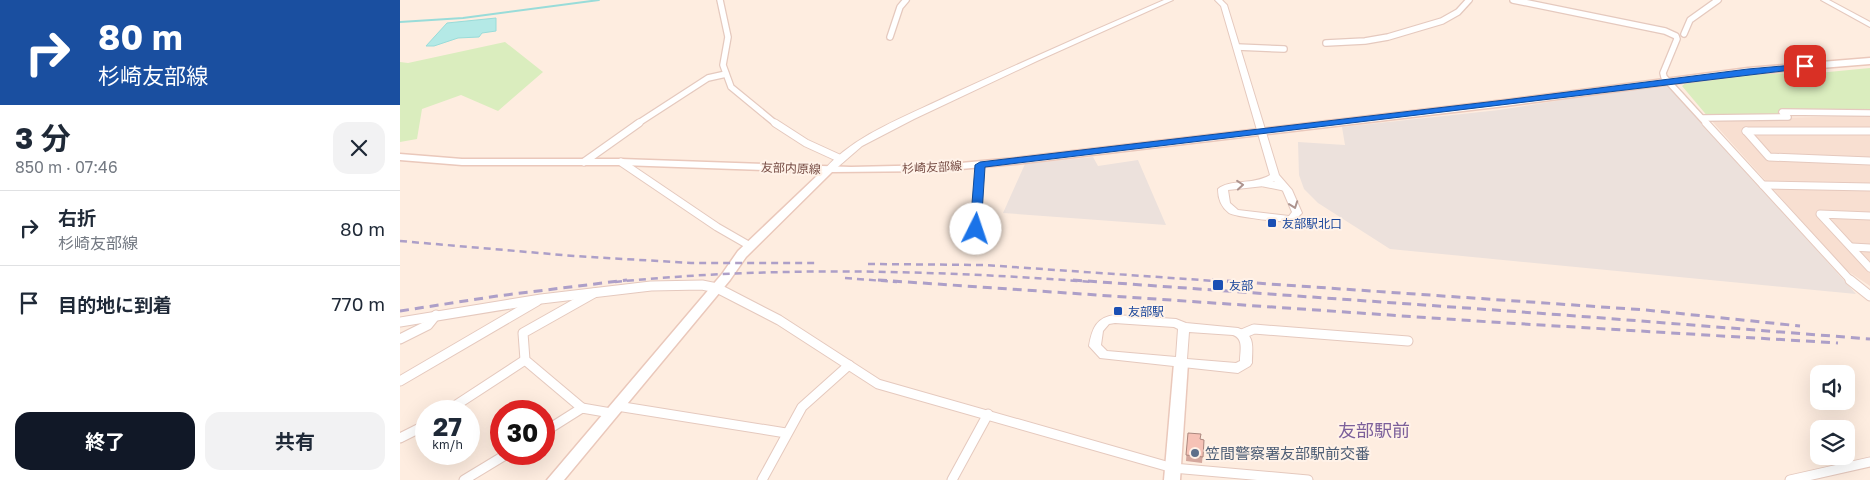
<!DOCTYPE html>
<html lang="ja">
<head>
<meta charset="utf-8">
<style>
	:root { --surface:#fff; --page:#f2f2f3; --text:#1f2937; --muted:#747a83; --line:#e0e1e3; --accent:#111827 }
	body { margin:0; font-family:"Golos Text","Noto Sans JP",sans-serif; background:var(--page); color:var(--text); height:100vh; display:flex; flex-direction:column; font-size:19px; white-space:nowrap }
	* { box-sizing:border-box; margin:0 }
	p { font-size:16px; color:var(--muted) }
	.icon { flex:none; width:28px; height:28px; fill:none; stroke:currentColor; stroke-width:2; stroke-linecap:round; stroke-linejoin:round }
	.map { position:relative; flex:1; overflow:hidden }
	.details { display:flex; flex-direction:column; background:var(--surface); width:400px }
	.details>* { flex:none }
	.banner { background:#1a4fa0; color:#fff; overflow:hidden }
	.tools { position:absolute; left:1410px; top:365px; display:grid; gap:10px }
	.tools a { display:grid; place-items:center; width:45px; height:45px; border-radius:10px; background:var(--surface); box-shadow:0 5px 20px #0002; font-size:25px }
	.speed { position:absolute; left:15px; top:400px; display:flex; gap:10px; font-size:25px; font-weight:700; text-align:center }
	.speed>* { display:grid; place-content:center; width:65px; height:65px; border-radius:50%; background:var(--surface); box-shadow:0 5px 20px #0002; line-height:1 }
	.speed small { font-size:12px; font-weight:400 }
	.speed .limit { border:8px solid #d22; background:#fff; color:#111 }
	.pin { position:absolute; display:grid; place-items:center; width:42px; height:42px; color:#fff; margin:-21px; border-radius:10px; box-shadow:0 2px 8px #0006 }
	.me { position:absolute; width:55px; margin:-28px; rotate:4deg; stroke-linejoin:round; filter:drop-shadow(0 0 4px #0008) }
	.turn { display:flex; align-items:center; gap:18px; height:105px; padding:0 15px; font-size:22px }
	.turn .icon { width:65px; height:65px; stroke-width:2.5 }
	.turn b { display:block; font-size:35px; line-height:42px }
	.round { display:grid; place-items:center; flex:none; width:52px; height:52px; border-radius:15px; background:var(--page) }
	.headline { display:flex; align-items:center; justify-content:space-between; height:85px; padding:0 15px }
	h1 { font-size:30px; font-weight:700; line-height:38px }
	.cta { display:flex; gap:10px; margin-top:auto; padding:10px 15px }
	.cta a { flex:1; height:58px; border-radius:15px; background:var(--accent); color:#fff; font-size:20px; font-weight:700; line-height:58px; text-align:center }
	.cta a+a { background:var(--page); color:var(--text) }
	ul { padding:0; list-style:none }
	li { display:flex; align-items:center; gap:15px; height:75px; padding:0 15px; border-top:1px solid var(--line) }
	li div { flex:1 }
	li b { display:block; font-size:19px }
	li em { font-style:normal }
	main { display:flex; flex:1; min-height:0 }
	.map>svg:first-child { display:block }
</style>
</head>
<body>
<main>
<section class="details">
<div class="banner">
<div class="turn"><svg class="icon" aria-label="right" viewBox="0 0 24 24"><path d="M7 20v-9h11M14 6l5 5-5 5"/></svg><div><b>80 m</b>杉崎友部線</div></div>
</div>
<div class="headline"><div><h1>3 分</h1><p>850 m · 07:46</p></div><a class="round"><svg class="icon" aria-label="close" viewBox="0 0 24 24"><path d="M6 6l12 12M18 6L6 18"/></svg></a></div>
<ul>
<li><svg class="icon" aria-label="right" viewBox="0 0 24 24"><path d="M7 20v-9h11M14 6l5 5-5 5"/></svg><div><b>右折</b><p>杉崎友部線</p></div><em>80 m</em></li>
<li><svg class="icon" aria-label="arrive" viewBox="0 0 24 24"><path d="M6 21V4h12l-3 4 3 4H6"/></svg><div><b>目的地に到着</b></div><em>770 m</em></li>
</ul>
<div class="cta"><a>終了</a><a>共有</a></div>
</section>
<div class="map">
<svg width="1470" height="480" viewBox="0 0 1470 480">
	<rect width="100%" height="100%" fill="#feede0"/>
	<polygon fill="#f8dfd1" points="1470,116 1470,286 1446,270 1310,119"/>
	<g fill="#ece1dc">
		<polygon points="1263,84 1273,88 1456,294 990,249 918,203 904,189 899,175 898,142 945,145 942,127 1099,110"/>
		<polygon points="693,157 698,166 738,160 766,225 603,213 625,164"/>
	</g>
	<g fill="#daedbe">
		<polygon points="105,42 143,72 98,111 61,95 22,109 17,139 0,142 0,62 8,63"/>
		<polygon points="1470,68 1470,114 1309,118 1282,86 1287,82 1351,74 1418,73"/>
	</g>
	<polygon fill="#b4e9e6" stroke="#99dcd9" points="96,18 96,31 82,33 79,37 58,38 34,46 26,46 47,23"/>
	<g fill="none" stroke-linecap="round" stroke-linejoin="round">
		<polyline stroke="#99dcd9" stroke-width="2" points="0,22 63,18 199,0"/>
		<defs>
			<g id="minor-far2">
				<polyline points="320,0 328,37 323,65 331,87 376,124"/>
				<polyline points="1113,0 1265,31 1276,36 1277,39 1263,73 1264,77 1307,124"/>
				<polyline points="1284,34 1290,20 1318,0"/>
				<polyline points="490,37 500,7 506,0"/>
				<polyline points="926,43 965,41 988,37 1042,21 1058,12 1069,0"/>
				<polyline points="837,47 884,49"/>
				<polyline points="1303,118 1388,117 1382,112 1470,113"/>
				<polyline points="237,124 308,78 326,74"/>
			</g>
			<g id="minor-far1">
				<polyline points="375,123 406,143 441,159"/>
				<polyline points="1306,123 1452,282"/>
				<polyline points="1346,131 1369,157 1470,161"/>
				<polyline points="1346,131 1470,131"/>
				<polyline points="184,162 239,123"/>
				<polyline points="221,162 317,227 350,246"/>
				<polyline points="864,183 884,187"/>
				<polyline points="1363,185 1470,187"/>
				<polyline points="1470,216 1420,214 1470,268"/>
				<polyline points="575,229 580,165"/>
				<polyline points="1452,247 1470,248"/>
			</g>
			<g id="minor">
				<polyline points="1450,280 1470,296"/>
				<polyline points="0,322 141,299 251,286 302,285 317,288 379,320 478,384 773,468 908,480"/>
				<polyline points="842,334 854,329 1008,341"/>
				<polyline points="0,339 28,325 36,315"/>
				<polyline points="0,381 137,301"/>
				<polyline points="217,406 386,433"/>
				<polyline points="182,408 125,360 123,333 194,293"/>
				<polyline points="47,411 125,360"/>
				<polyline points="144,432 182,408 211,413"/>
				<polyline points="0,438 26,425"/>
				<polyline points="64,480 107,454"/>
				<polyline points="362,480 402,407 449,365"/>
				<polyline points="552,480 588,414"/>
				<polyline points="1390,480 1470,462"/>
			</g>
			<g id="tertiary">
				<path d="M764 0H773L637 61 514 119 462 146 432 172H426L424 170C454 135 507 116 548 96 620 63 692 31 764 0Z"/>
				<path d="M815 0H822L827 5 879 175 892 190 902 213 894 221C886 223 835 217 829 213 821 207 818 198 818 189 829 179 854 185 870 175L821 6ZM874 181 883 191 892 212 889 216 838 210 830 203 828 190 864 186Z"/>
				<polygon points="1421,0 1429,0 1470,22 1470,27"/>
				<path d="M715 315 776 319 786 323 838 328C856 335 852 347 852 363L850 366 838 373 700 358 689 346C692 329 696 317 715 315ZM715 323 774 327 778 329 776 357 707 351 701 345 703 331 709 324ZM789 332 833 335C844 339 840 351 840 361L836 363 787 359Z"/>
			</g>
			<g id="secondary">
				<polygon points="1470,58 1470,64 1348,74 1105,106 615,164 539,171 432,172 346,257 330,280 164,480 147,480 322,274 338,251 421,172 221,165 62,165 0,160 0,154 62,159 221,159 451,167 539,165 615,158 1105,100 1348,68"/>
				<polygon points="781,358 786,359 788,363 780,480 764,480 774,363 776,359"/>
			</g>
		</defs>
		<use href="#minor-far2" stroke="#e5c9be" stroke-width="8"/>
		<use href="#minor-far1" stroke="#e5c9be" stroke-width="9"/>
		<use href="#minor" stroke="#e5c9be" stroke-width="11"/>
		<use href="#tertiary" stroke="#e5c9be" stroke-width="2"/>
		<use href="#secondary" stroke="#eac8bb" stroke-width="3"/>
		<use href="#minor-far2" stroke="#fff" stroke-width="5.5"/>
		<use href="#minor-far1" stroke="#fff" stroke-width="7"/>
		<use href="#minor" stroke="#fff" stroke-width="9"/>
		<use href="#tertiary" fill="#fff" fill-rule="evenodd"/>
		<use href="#secondary" fill="#fff" fill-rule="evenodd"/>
		<g stroke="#ad9fc8" stroke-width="2.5" stroke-dasharray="7 5" stroke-linecap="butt">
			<polyline points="0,241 174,256 291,263 418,263"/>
			<polyline points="468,264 584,265 830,282"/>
			<polyline points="445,278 497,282"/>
			<path d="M215 282C374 266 533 270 692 282"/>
		</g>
		<g stroke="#ad9fc8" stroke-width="3" stroke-dasharray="9 6" stroke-linecap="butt">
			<polyline points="478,280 1091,322 1438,343"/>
			<polyline points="673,280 1164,315 1470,339"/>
			<polyline points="812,280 1246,310 1400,326"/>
			<polyline points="0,311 97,296 227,280"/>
		</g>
	</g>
	<polygon fill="#d4a79d" points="788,433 800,439 804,440 802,463 786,461"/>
	<polygon fill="#f6c2b6" stroke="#ac887f" points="788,433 801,434 800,439 804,440 803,457 786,455"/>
	<defs><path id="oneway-chevron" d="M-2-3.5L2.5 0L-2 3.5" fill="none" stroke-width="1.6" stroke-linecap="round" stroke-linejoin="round" transform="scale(1.25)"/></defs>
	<g stroke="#ad948f">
		<use href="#oneway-chevron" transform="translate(840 185) rotate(-5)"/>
		<use href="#oneway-chevron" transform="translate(894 205) rotate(70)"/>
	</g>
	<polygon fill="#1a73e8" stroke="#114b97" points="1405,64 1408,65 1408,68 585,167 581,229 576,233 570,229 575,165 580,162 1105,100 1348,69"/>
	<g fill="#1a4fb4" stroke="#fff2e8" stroke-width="2">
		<rect x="867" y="218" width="10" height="10" rx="2.5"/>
		<rect x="812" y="279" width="12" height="12" rx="2.5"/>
		<rect x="713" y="306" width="10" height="10" rx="2.5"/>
	</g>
	<circle fill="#5c6f8a" stroke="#fff2e8" stroke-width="2" cx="795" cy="453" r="5"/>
	<g text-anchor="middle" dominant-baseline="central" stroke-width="4" stroke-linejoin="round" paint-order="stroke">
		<g font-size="12" fill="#774d45" stroke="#fff2e8">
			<text transform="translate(532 167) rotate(-3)">杉崎友部線</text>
			<text transform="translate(391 168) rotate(2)">友部内原線</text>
		</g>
		<g font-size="12" fill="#164399" stroke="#fff2e8" text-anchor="start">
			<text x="882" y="223">友部駅北口</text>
			<text x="829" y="285">友部</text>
			<text x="728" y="311">友部駅</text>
		</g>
		<g font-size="15" fill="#4e5e75" stroke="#fff2e8" text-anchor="start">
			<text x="805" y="453">笠間警察署友部駅前交番</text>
		</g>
		<g font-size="18" fill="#7c609b" stroke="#fff2e8">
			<text x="974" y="430">友部駅前</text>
		</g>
	</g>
</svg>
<div class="tools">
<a><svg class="icon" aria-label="sound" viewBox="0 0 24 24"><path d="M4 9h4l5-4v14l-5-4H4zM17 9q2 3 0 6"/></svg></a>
<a><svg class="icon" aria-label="layers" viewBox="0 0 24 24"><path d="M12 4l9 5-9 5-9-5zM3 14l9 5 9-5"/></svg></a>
</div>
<div class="speed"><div>27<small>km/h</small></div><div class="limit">30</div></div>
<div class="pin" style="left:1405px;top:66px;background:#d93025"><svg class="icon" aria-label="arrive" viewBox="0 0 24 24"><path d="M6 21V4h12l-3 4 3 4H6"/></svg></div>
<svg class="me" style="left:576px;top:229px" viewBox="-20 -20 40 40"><circle r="19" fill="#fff"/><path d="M0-13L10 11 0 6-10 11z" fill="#1a73e8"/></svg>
</div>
</main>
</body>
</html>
